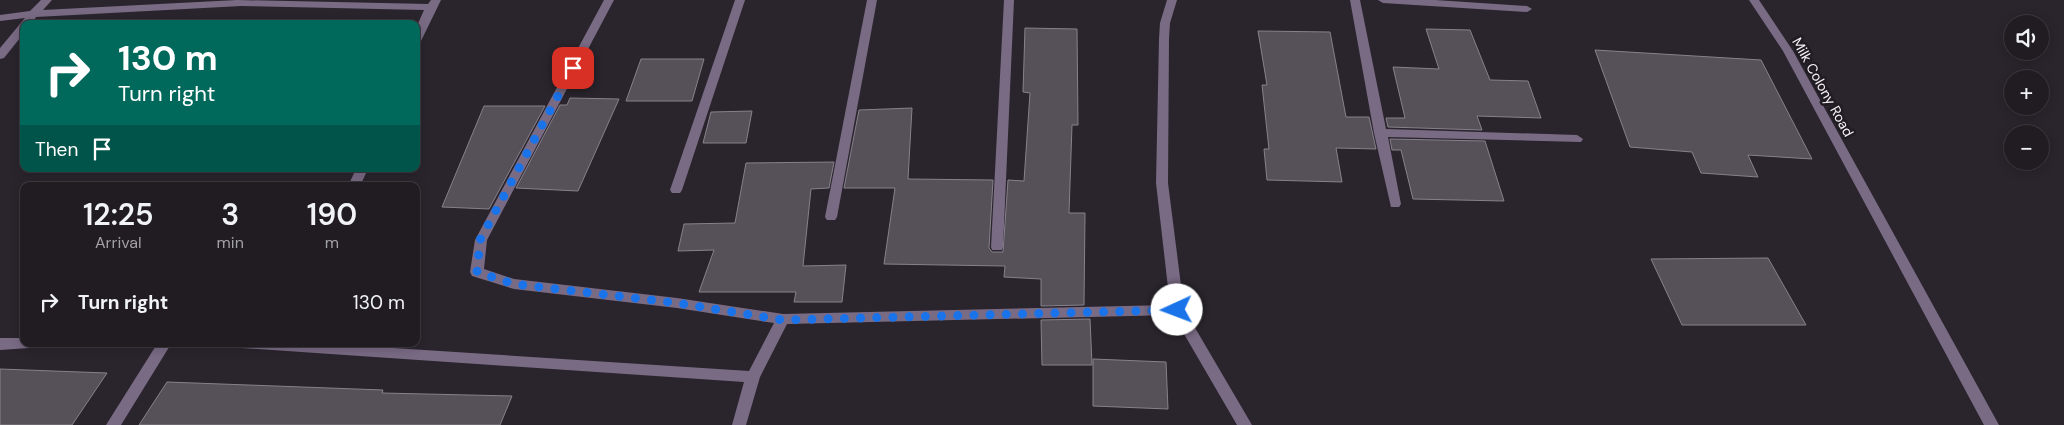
<!DOCTYPE html>
<html lang="en">
<head>
<meta charset="utf-8">
<style>
	:root { --surface:#201c22; --page:#2d292f; --text:#f1f3f6; --muted:#a2a1a5; --line:#3d3a40 }
	body { margin:0; font-family:"DM Sans",sans-serif; background:var(--page); color:var(--text); height:100vh; display:flex; flex-direction:column; font-size:19px; white-space:nowrap }
	* { box-sizing:border-box; margin:0 }
	p { font-size:16px; color:var(--muted) }
	.icon { flex:none; width:28px; height:28px; fill:none; stroke:currentColor; stroke-width:2; stroke-linecap:round; stroke-linejoin:round }
	.map { position:relative; flex:1; overflow:hidden }
	.sheet { position:absolute; left:20px; top:182px; width:400px; height:165px; display:flex; flex-direction:column; background:var(--surface); border-radius:10px; box-shadow:0 2px 12px #0003,0 0 0 1px var(--line) }
	.sheet>* { flex:none }
	.guide { position:absolute; left:20px; top:20px; width:400px; height:152px; border-radius:10px; box-shadow:0 2px 12px #0003,0 0 0 1px var(--line); background:#00695c; color:#fff; overflow:hidden }
	.controls { position:absolute; left:2004px; top:15px; display:grid; gap:10px }
	.controls a { display:grid; place-items:center; width:45px; height:45px; border-radius:50%; background:var(--surface); box-shadow:0 2px 12px #0003,0 0 0 1px var(--line); font-size:25px }
	.pin { position:absolute; display:grid; place-items:center; width:42px; height:42px; color:#fff; margin:-21px; border-radius:10px; box-shadow:0 2px 8px #0006 }
	.me { position:absolute; width:55px; margin:-28px; rotate:268deg; stroke-linejoin:round; filter:drop-shadow(0 0 4px #0008) }
	.turn { display:flex; align-items:center; gap:18px; height:105px; padding:0 15px; font-size:22px }
	.turn .icon { width:65px; height:65px; stroke-width:2.5 }
	.turn b { display:block; font-size:35px; line-height:42px }
	.then { display:flex; align-items:center; height:48px; padding:0 15px; background:#0003; gap:10px; font-size:19px }
	.eta { display:flex; justify-content:space-evenly; align-items:center; height:85px; text-align:center }
	.eta b { font-size:30px; font-weight:600; line-height:35px }
	ul { padding:0; list-style:none }
	li { display:flex; align-items:center; gap:15px; height:70px; padding:0 15px }
	li div { flex:1 }
	li b { display:block; font-size:19px }
	li em { font-style:normal }
	.map>svg:first-child { display:block }
</style>
</head>
<body>
<div class="map">
<svg width="2064" height="425" viewBox="0 0 2064 425">
	<rect width="100%" height="100%" fill="#2a252d"/>
	<g fill="#565059" stroke="#87818b">
		<polygon points="1025,28 1077,29 1078,125 1072,125 1069,213 1085,213 1084,305 1041,306 1041,279 1004,277 1005,266 884,264 895,188 844,188 859,110 912,108 908,179 993,180 989,248 992,252 1003,252 1008,180 1024,181 1030,93 1023,92"/>
		<polygon points="1426,29 1470,30 1490,80 1528,81 1541,118 1477,116 1482,130 1388,127 1386,118 1405,118 1393,67 1439,69"/>
		<polygon points="1258,31 1330,32 1346,117 1369,117 1376,149 1336,148 1342,182 1267,180 1264,149 1269,149 1262,85 1267,85"/>
		<polygon points="1595,50 1761,60 1812,159 1748,155 1758,177 1701,173 1692,152 1630,147"/>
		<polygon points="641,59 704,59 692,101 626,101"/>
		<polygon points="570,98 619,99 578,191 516,188 560,105 567,105"/>
		<polygon points="484,106 545,106 489,209 442,207"/>
		<polygon points="752,111 746,143 703,143 711,112"/>
		<polygon points="1390,139 1485,141 1504,201 1413,199 1401,150 1392,150"/>
		<polygon points="834,162 829,188 811,189 803,266 846,265 842,302 794,302 796,292 699,292 714,250 678,251 684,224 735,223 746,163"/>
		<polygon points="1768,258 1806,325 1682,325 1651,259"/>
		<polygon points="1090,319 1092,365 1042,365 1041,320"/>
		<polygon points="1093,359 1166,362 1168,409 1093,406"/>
		<polygon points="0,369 107,373 72,425 0,425"/>
		<polygon points="167,382 383,390 382,393 512,396 500,425 139,425"/>
	</g>
	<g fill="none" stroke-linecap="round" stroke-linejoin="round">
		<g fill="#7a6b85" fill-rule="evenodd">
			<polygon points="41,0 52,0 43,10 237,0 428,4 431,0 441,0 421,41 416,44 416,28 424,10 241,6 36,17 32,24 24,24 24,33 4,58 0,59 0,48 25,18 0,21 0,15 30,11"/>
			<polygon points="604,0 614,0 487,240 484,269 514,279 677,298 783,314 1170,305 1156,183 1159,39 1160,23 1167,0 1177,0 1170,23 1169,39 1168,183 1184,309 1252,425 1237,425 1173,315 787,324 760,377 746,425 732,425 744,382 242,348 240,344 331,344 749,371 774,323 677,308 514,289 472,276 470,272 475,240"/>
			<polygon points="735,0 745,0 682,190 680,193 672,193 670,190"/>
			<polygon points="867,0 877,0 837,217 835,220 827,220 825,217"/>
			<polygon points="1004,0 1014,0 1003,247 1002,250 992,250 991,247"/>
			<polygon points="1350,0 1360,0 1386,129 1577,135 1583,139 1581,142 1388,137 1401,204 1399,207 1391,207 1374,133"/>
			<polygon points="1378,0 1435,0 1527,6 1532,9 1527,12 1383,3"/>
			<polygon points="1749,0 1759,0 1793,51 1999,425 1984,425 1783,51"/>
			<polygon points="356,169 368,169 360,186 348,186"/>
			<polygon points="0,338 24,338 24,344 31,344 29,348 0,350"/>
			<polygon points="157,344 171,344 121,425 106,425"/>
		</g>
	</g>
	<g fill="none" stroke-linecap="round" stroke-linejoin="round">
		<polyline stroke="#1a73e8" stroke-width="9" stroke-dasharray="0 16.2" points="573,68 480,240 477,272 514,284 677,303 783,320 1177,310"/>
	</g>
	<g text-anchor="middle" dominant-baseline="central" stroke-width="5" stroke-linejoin="round" paint-order="stroke">
		<g font-size="14" fill="#f6f3f8" stroke="#201c23">
			<text transform="translate(1823 87) rotate(61)">Milk Colony Road</text>
		</g>
	</g>
</svg>
<div class="controls">
<a><svg class="icon" aria-label="sound" viewBox="0 0 24 24"><path d="M4 9h4l5-4v14l-5-4H4zM17 9q2 3 0 6"/></svg></a>
<a>+</a>
<a>−</a>
</div>
<div class="pin" style="left:573px;top:68px;background:#d93025"><svg class="icon" aria-label="arrive" viewBox="0 0 24 24"><path d="M6 21V4h12l-3 4 3 4H6"/></svg></div>
<svg class="me" style="left:1177px;top:310px" viewBox="-20 -20 40 40"><circle r="19" fill="#fff"/><path d="M0-13L10 11 0 6-10 11z" fill="#1a73e8"/></svg>
<div class="guide">
<div class="turn"><svg class="icon" aria-label="right" viewBox="0 0 24 24"><path d="M7 20v-9h11M14 6l5 5-5 5"/></svg><div><b>130 m</b>Turn right</div></div>
<div class="then">Then<svg class="icon" aria-label="arrive" viewBox="0 0 24 24"><path d="M6 21V4h12l-3 4 3 4H6"/></svg></div>
</div>
<section class="sheet">
<div class="eta">
<div><b>12:25</b><p>Arrival</p></div>
<div><b>3</b><p>min</p></div>
<div><b>190</b><p>m</p></div>
</div>
<ul>
<li><svg class="icon" aria-label="right" viewBox="0 0 24 24"><path d="M7 20v-9h11M14 6l5 5-5 5"/></svg><div><b>Turn right</b></div><em>130 m</em></li>
</ul>
</section>
</div>
</body>
</html>
